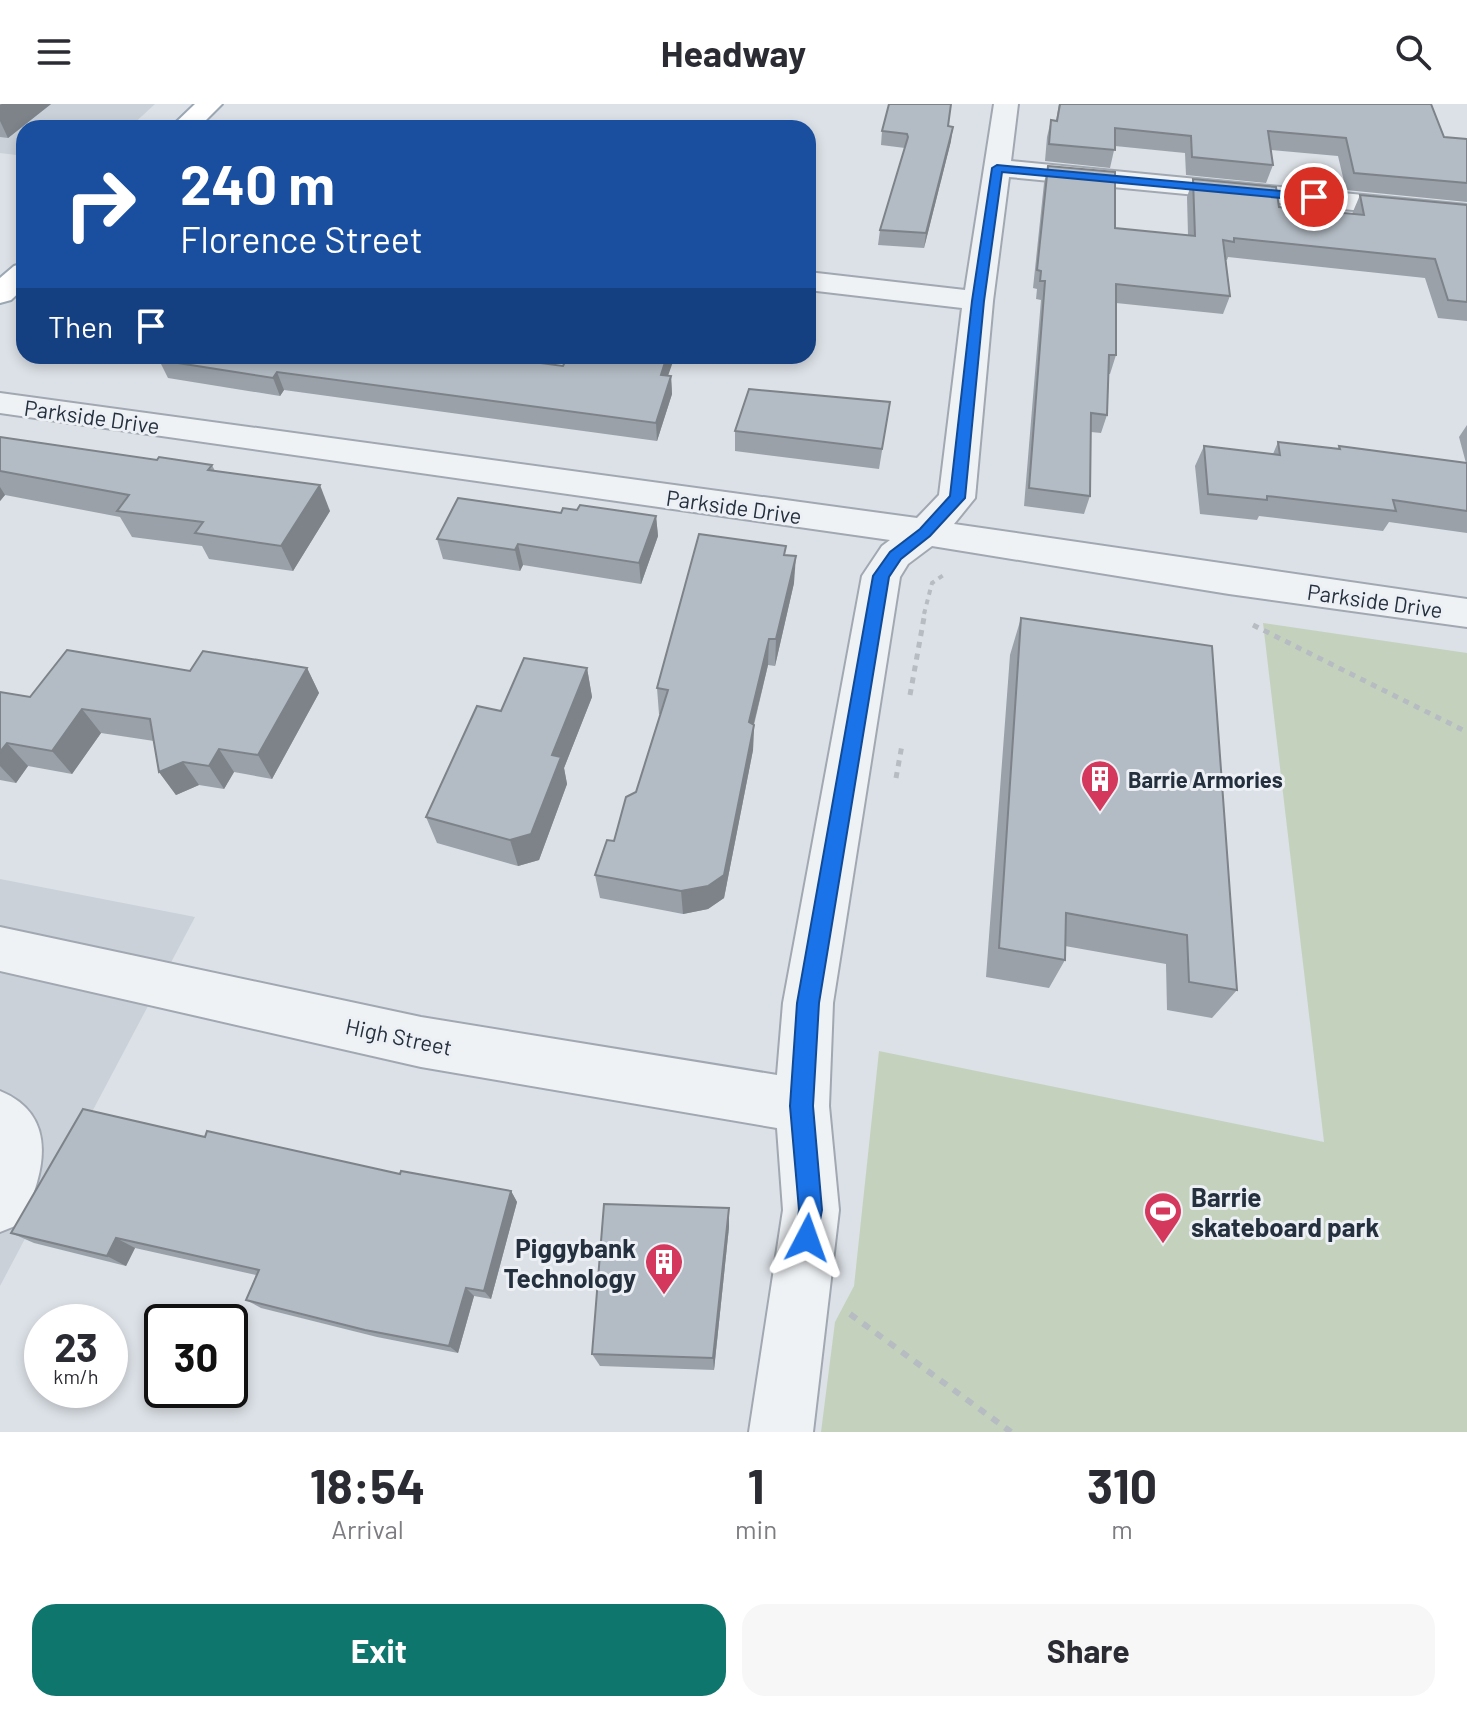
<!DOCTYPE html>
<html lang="en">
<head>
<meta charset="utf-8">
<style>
	:root { --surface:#fff; --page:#f7f7f7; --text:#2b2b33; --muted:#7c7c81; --accent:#0f766e }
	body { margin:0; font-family:Barlow,sans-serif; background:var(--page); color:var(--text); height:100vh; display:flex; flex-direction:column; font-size:30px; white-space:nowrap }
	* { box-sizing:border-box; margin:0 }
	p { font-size:26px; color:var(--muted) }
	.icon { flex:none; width:44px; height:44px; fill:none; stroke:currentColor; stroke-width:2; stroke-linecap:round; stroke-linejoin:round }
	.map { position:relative; height:1328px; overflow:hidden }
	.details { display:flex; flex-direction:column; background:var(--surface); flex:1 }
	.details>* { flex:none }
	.top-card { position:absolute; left:16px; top:16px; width:800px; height:244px; border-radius:24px; box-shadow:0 4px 12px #0003; background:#1a4fa0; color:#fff; overflow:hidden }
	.speed { position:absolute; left:24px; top:1200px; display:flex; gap:16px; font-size:40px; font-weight:700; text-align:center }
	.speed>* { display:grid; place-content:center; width:104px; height:104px; border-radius:50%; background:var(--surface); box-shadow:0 4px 12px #0003; line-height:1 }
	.speed small { font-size:20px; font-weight:400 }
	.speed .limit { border:4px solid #111; border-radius:12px; background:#fff; color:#111 }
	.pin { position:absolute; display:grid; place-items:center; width:68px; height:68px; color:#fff; margin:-34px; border:4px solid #fff; border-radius:50%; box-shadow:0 2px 8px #0007 }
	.me { position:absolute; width:88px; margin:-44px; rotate:4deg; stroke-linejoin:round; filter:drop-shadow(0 0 6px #0008) }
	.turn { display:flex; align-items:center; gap:28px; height:168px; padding:0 32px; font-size:36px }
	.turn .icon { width:104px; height:104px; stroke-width:2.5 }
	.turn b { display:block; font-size:56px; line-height:68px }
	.then { display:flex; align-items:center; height:76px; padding:0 32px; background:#0003; gap:16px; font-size:30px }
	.eta { display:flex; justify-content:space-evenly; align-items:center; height:136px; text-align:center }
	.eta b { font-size:48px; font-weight:700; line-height:56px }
	.button { display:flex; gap:16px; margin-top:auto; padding:16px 32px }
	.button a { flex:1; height:92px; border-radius:24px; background:var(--accent); color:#fff; font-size:32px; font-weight:700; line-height:92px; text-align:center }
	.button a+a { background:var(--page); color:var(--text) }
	header { display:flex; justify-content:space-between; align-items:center; height:104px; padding:0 32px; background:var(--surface); font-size:36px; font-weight:700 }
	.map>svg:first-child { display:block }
</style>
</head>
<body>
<header><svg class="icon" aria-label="menu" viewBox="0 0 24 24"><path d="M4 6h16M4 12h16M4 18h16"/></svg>Headway<svg class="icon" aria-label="search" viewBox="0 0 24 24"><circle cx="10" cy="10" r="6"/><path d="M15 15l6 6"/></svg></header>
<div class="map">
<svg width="1467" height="1328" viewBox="0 0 1467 1328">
	<rect width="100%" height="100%" fill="#dce1e7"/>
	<g fill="#cad1d9">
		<polygon points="0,0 155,0 129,24 24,24 24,52 0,49"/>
		<polygon points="0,775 195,813 0,1182"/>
	</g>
	<polygon fill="#c4d2bd" points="1263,519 1467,549 1467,1328 821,1328 835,1218 854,1182 879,947 1324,1038"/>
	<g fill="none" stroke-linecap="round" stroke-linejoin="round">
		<defs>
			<g id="minor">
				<polygon points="994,0 1018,0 1011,57 1467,101 1467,117 1009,73 993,197 975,394 954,420 1467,495 1467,523 1229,490 932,442 908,460 900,473 833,899 829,1002 839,1106 813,1328 749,1328 783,1106 777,1024 421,963 0,867 0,823 421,913 777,971 783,899 862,472 882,442 890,436 0,309 0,289 917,414 939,391 962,204 808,186 808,168 965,186"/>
				<path d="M0 987C61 1012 44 1073 20 1120L0 1128Z"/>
			</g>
			<g id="major">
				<polygon points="195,0 222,0 198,24 170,24"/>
				<polygon points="24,159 24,184 11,196 0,199 0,174 14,162"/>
			</g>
		</defs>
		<use href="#minor" stroke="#a1a8b1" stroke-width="4"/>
		<use href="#major" stroke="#9ba7b3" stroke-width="4"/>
		<polyline stroke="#b6bcc2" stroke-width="4" stroke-dasharray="5 5" stroke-linecap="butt" points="924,510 932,479 945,470"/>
		<g stroke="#b6bcc2" stroke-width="5" stroke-dasharray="6 6" stroke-linecap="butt">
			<polyline points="1253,521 1467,628"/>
			<polyline points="910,591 925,508"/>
			<polyline points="896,674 902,641"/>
		</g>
		<polyline stroke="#b6bcc2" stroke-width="6" stroke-dasharray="8 8" stroke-linecap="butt" points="850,1210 1011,1328"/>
		<use href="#minor" fill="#eff2f5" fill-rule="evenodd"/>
		<use href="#major" fill="#fff" fill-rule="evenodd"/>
	</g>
	<g fill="#9aa1a9">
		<polygon points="0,0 51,0 8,34 0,33"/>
		<polygon points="1059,0 1431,0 1444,33 1467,35 1467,98 1346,86 1338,52 1271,46 1273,61 1266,79 1186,71 1185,49 1115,42 1110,64 1045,57 1047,33 1051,16 1056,17"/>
		<polygon points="948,22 951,37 924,144 878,141 880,126 905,44 881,41 882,27"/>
		<polygon points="1048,62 1115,124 1188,131 1187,93 1193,75 1279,103 1352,110 1360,91 1467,101 1467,217 1438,214 1425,174 1228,153 1227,156 1226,156 1230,192 1223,210 1116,199 1116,251 1110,270 1109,270 1107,311 1101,329 1091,328 1090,392 1084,410 1024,402 1041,196 1036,195 1037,185 1033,184 1044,79"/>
		<polygon points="159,256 563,262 671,272 672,290 657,337 284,286 280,292 168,274"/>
		<polygon points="890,298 879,365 735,347 735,327"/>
		<polygon points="1467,321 1467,429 1389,418 1383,427 1259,412 1257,416 1200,410 1195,362 1204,342 1273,350 1278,338 1338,345 1339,342 1466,359 1459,333"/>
		<polygon points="0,333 157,356 212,361 215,367 330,407 293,467 209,455 202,442 132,433 120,413 5,391 0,397"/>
		<polygon points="577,406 656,412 658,432 641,480 523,461 520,467 443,455 437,435"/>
		<polygon points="785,451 794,479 775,562 768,561 754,621 753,646 724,794 708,805 683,810 600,794 595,771 614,737 636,688 660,610 659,610 657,584"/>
		<polygon points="1021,514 1237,886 1212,914 1167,906 1166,860 1065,842 1065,856 1049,884 986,873 1010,551"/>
		<polygon points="307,564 319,589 272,675 234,668 224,685 199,681 176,691 159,668 154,637 101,629 72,670 28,662 16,679 0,676 0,588 30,593 190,567"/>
		<polygon points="587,564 592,593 564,664 567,680 539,756 518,762 437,739 426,713 501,607"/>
		<polygon points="205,1033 400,1070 511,1087 517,1098 491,1195 474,1192 458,1249 377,1233 261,1204 246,1196 256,1171 135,1144 126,1162 34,1139 11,1129"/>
		<polygon points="729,1123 714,1266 600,1262 592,1250"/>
	</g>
	<g fill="#7d8389">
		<polygon points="2,0 51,0 8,34 0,17 0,1"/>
		<polygon points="953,23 951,37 924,144 926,129"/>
		<polygon points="667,252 675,252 662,289 661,271"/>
		<polygon points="277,268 284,286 280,292 273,274"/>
		<polygon points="671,272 672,290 657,337 656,319"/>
		<polygon points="320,381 330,407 293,467 281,442"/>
		<polygon points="0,383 5,391 0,397"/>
		<polygon points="656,412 658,432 641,480 639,459"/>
		<polygon points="518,440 523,461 520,467 515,446"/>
		<polygon points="796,452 794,479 775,562 776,535"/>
		<polygon points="769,535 768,561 748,643 749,618"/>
		<polygon points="307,564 319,589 272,675 258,651"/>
		<polygon points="587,564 592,593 564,664 567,680 539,756 518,762 510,736 552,651"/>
		<polygon points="82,605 101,629 72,670 52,647"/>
		<polygon points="754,621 753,646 724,794 708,805 683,810 681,787"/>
		<polygon points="7,639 28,662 16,679 0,662 0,648"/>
		<polygon points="219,645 234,668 224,685 209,662"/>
		<polygon points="183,658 199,681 176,691 159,668"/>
		<polygon points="511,1087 517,1098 491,1195 484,1187"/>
		<polygon points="729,1104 729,1123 714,1266 713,1254"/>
		<polygon points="116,1134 135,1144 126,1162 107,1152"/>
		<polygon points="466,1184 474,1192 458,1249 449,1242"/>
	</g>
	<g fill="#b3bbc4" stroke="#7d8389" stroke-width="2">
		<polygon points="889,0 951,0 948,22 953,23 926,129 880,126 908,33 907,30 882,27"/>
		<polygon points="1060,0 1431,0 1444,33 1467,35 1467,79 1354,69 1346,34 1268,27 1273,61 1192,53 1191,32 1115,24 1115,46 1049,40 1051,16 1057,17"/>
		<polygon points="1048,62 1115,68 1115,124 1195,132 1193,75 1276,83 1279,103 1364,111 1360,91 1467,101 1467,198 1448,196 1435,155 1234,134 1234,138 1223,136 1230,192 1116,180 1116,251 1109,251 1107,311 1091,309 1090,392 1029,384 1045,177 1040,177 1041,167 1037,166"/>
		<polygon points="163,252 486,252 563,262 568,252 667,252 661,271 671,272 656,319 277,268 273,274 159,256"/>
		<polygon points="749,285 890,298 882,345 735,327"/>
		<polygon points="0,333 157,356 159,353 212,361 208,366 320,381 281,442 195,429 203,418 117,407 129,391 0,367"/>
		<polygon points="1278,338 1340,345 1339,342 1467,359 1467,407 1393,396 1396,407 1267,392 1267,396 1208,390 1204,342 1280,351"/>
		<polygon points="458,394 561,409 563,404 577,406 580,401 656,412 639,459 518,440 515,446 437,435"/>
		<polygon points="699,430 786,442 784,451 796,452 776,535 769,535 749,618 754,621 724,771 708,782 681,787 595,771 607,736 614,737 626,693 636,688 668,586 657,584"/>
		<polygon points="1021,514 1212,542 1237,886 1189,878 1187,831 1066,809 1065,856 999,844"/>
		<polygon points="67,546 190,567 203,547 307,564 258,651 219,645 209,662 183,658 159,668 150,615 82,605 52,647 7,639 0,648 0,588 30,593"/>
		<polygon points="524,554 587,564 552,651 561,653 531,730 510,736 426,713 477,602 501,607"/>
		<polygon points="83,1005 205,1033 207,1027 400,1070 401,1067 511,1087 484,1187 466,1184 449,1242 365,1226 246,1196 259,1166 116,1134 107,1152 11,1129"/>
		<polygon points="604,1100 729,1104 713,1254 592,1250"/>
	</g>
	<polygon fill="#1a73e8" stroke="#114b97" stroke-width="2" points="997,61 1314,90 1320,93 1314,97 1002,68 984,197 965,394 930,432 901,455 889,473 819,899 813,1002 822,1106 815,1142 807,1146 799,1142 795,1134 799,1106 790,1002 797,899 873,472 890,448 920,425 950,392 972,197 992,64"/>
	<defs>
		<symbol id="building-pin" viewBox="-11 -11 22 30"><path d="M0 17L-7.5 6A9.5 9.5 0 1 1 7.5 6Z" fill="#d4395d" stroke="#ecf0f5"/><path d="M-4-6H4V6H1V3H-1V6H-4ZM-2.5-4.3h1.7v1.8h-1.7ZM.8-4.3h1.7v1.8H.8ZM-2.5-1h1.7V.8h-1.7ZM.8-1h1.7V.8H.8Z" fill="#fff"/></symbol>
		<symbol id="stadium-pin" viewBox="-11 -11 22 30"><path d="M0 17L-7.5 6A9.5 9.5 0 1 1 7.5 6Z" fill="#d4395d" stroke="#ecf0f5"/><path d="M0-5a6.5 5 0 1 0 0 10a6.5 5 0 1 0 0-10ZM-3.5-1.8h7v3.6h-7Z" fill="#fff"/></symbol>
	</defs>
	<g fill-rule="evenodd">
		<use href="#building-pin" x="1078" y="653" width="44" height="60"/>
		<use href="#stadium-pin" x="1141" y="1085" width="44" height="60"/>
		<use href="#building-pin" x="642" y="1136" width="44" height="60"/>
	</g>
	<g text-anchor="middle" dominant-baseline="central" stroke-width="6" stroke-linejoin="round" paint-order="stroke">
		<g font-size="22" fill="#25303e" stroke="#ecf0f5">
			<text transform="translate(92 312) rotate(8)">Parkside Drive</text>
			<text transform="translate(734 402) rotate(8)">Parkside Drive</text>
			<text transform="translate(1375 496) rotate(8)">Parkside Drive</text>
			<text transform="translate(399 932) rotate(12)">High Street</text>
		</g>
		<g font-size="22" font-weight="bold" fill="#25303e" stroke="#ecf0f5" text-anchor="start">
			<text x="1128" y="675">Barrie Armories</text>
		</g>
		<g font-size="26" font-weight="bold" fill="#25303e" stroke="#ecf0f5" text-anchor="start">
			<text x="1191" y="1092">Barrie<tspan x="1191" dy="30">skateboard park</tspan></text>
			<text x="636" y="1143" text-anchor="end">Piggybank<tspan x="636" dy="30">Technology</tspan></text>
		</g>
	</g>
</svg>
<div class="speed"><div>23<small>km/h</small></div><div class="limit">30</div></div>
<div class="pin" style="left:1314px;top:93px;background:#d93025"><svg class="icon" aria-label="arrive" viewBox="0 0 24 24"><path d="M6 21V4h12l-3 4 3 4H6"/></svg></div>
<svg class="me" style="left:807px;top:1134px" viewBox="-20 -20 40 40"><path d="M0-17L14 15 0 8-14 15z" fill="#1a73e8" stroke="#fff" stroke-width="4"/></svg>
<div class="top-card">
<div class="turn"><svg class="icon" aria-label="right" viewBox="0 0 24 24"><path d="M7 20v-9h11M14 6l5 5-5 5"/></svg><div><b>240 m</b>Florence Street</div></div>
<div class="then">Then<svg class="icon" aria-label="arrive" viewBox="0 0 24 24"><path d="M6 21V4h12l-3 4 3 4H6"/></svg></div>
</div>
</div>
<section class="details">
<div class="eta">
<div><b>18:54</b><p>Arrival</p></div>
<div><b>1</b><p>min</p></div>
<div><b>310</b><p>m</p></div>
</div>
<div class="button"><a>Exit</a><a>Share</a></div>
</section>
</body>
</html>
